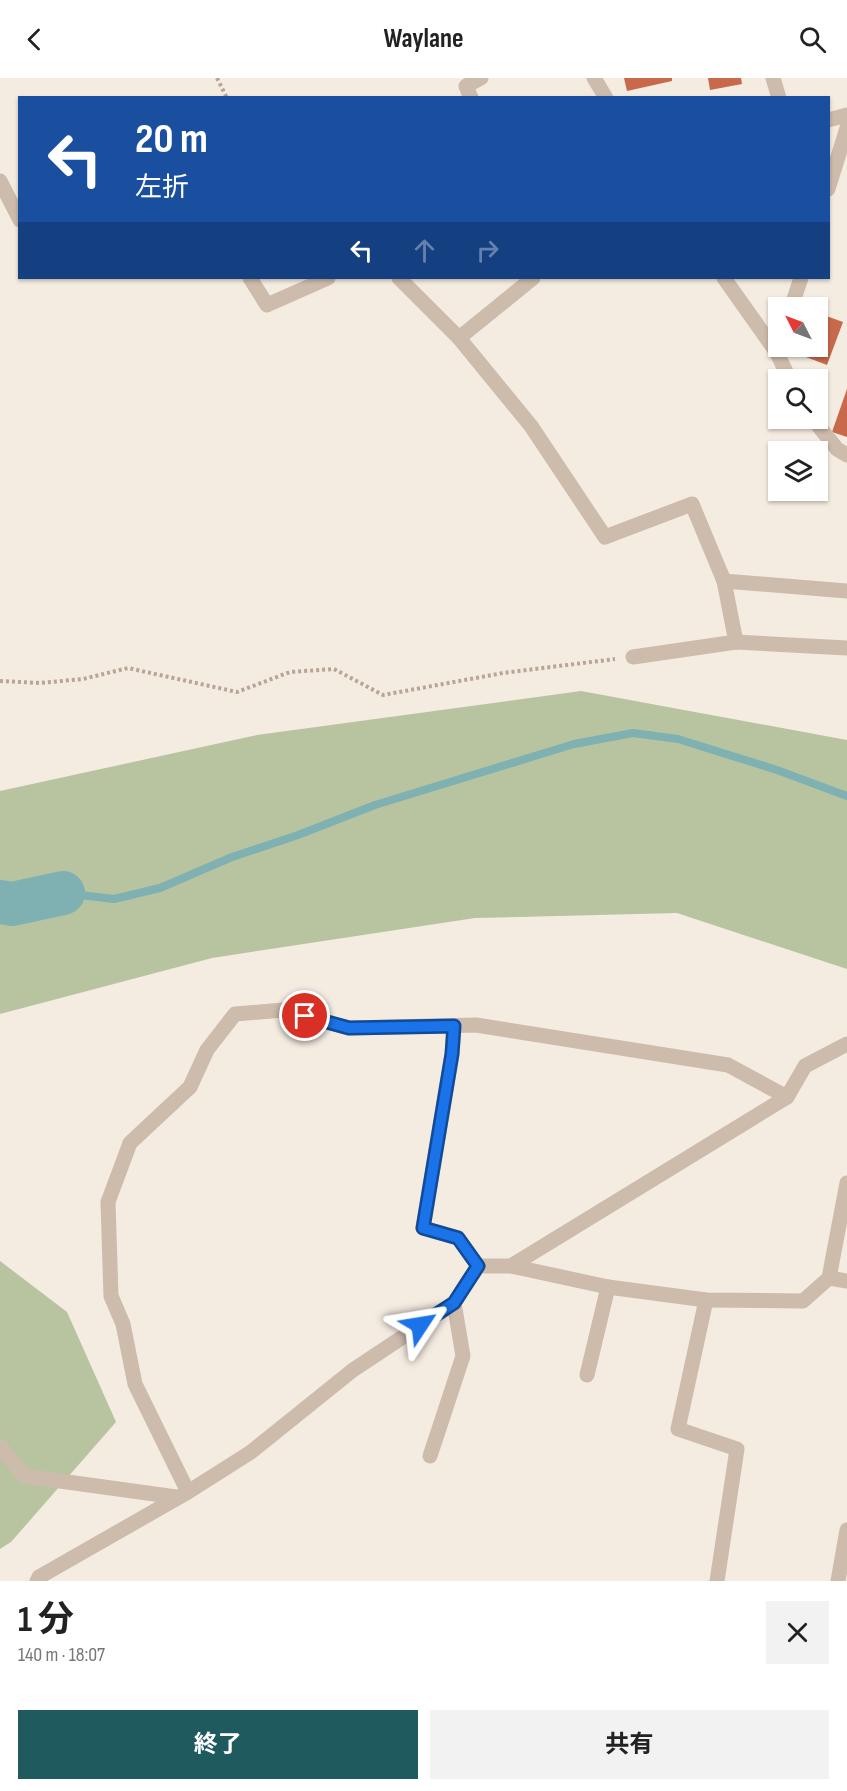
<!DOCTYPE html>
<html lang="ja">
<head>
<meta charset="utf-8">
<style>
	:root { --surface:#fff; --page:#f2f2f2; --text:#222; --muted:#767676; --accent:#1f5a5e }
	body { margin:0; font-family:"Sofia Sans Condensed","Noto Sans JP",sans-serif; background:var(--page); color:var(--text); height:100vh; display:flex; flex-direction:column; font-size:22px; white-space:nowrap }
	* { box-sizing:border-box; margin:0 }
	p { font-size:20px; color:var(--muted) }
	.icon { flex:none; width:33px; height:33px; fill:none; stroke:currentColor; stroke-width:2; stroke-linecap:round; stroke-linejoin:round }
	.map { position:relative; height:1503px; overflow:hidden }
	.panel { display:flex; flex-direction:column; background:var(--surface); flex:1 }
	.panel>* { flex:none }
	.guide { position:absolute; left:18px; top:18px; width:812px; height:183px; border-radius:0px; box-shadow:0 2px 4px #0004; background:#1a4fa0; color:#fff; overflow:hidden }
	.needle { width:39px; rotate:312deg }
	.tools { position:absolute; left:768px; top:219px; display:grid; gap:12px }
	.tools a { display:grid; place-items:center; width:60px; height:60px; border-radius:0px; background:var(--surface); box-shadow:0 2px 4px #0004; font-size:30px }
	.pin { position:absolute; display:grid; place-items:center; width:51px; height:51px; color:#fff; margin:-26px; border:3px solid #fff; border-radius:50%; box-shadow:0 2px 6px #0007 }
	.me { position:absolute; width:66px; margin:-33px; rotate:57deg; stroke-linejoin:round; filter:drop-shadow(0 0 4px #0008) }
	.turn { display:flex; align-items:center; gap:21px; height:126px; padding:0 18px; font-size:27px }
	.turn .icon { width:78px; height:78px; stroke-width:2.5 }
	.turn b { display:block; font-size:42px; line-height:51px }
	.lanes { display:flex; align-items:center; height:57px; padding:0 18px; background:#0003; justify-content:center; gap:30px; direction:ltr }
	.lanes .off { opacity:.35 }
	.round { display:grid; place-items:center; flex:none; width:63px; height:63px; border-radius:0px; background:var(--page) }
	.overview { display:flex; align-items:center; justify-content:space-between; height:102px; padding:0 18px }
	h1 { font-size:36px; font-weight:700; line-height:45px }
	.primary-button { display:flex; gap:12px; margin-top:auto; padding:12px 18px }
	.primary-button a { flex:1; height:69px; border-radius:0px; background:var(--accent); color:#fff; font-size:24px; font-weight:700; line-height:69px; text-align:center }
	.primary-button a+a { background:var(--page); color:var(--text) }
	header { display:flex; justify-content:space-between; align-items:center; height:78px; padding:0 18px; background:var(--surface); font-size:27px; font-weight:700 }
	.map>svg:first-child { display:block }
</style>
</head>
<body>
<header><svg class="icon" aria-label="back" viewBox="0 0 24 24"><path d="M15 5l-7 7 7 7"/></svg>Waylane<svg class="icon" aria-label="search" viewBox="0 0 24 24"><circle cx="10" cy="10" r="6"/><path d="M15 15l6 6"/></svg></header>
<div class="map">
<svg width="847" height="1503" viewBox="0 0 847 1503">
	<rect width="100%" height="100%" fill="#f4ebe1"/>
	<g fill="#b8c4a0">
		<polygon points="581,613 847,662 847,891 677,835 475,840 212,880 0,936 0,713 257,657"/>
		<polygon points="0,1183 67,1234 116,1344 11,1464 0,1471"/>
	</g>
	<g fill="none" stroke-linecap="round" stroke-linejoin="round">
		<polyline stroke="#7fb0b2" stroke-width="8" points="63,815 114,821 160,810 232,779 298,757 375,727 574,666 633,655 678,661 777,692 847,718"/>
		<polyline stroke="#7fb0b2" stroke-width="44" points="0,824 12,826 63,815"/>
	</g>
	<g fill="#c8694b">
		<polygon points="624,0 672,0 672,3 627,13"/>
		<polygon points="708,0 741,0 742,6 710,12"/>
		<polygon points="818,235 843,244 827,287 798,276 801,268 818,268"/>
		<polygon points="847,311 847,359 832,354"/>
	</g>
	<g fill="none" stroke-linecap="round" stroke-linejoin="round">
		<g stroke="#b9a596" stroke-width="4" stroke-dasharray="3 3" stroke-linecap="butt">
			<polyline points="217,0 227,20"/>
			<polyline points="0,603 40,605 83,601 128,590 237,614 290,594 334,591 383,617 503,595 615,581"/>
		</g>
		<g stroke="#cdbbac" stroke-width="15">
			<polyline points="594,0 606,20"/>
			<polyline points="773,0 779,20"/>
			<polyline points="471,20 466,8 481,0"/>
			<polyline points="828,42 847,37"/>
			<polyline points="0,103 20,142"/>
			<polyline points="828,111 847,50"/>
			<polyline points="250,200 267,227 328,200"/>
			<polyline points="399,200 459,260"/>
			<polyline points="533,200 459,260 531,348 605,459 692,426 724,503 736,564"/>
			<polyline points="724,200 777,275 790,302"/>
			<polyline points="791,230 801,200"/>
			<polyline points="812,340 837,371 847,377"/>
			<polyline points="724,503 847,513"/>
			<polyline points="633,579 736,564 847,570"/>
			<polyline points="454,948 452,976 423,1150 458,1160 478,1188"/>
			<polyline points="511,1188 787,1019 805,988 847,966"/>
			<polyline points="829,1200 847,1105"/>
			<polyline points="706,1222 678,1351 737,1371 717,1503"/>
			<polyline points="587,1297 608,1209"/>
			<polyline points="0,1368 24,1398 176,1419"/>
			<polyline points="430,1378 463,1278 454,1225"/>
			<polyline points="188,1414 135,1306 123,1246 111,1218 108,1124 130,1065 190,1009 207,972 235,936 283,932 349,950 476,947 728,987 787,1019"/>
			<polyline points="37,1503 39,1499 188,1414 251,1374 353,1292 454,1225 478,1188 511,1188 608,1209 706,1222 803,1223 829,1200 847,1203"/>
			<polyline points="838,1503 847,1452"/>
		</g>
	</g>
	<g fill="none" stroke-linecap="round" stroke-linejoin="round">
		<defs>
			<polyline id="route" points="305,938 349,950 454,948 452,976 423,1150 458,1160 478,1188 454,1225 420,1247"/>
		</defs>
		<use href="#route" stroke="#114b97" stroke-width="15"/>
		<use href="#route" stroke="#1a73e8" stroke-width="10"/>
	</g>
</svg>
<div class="tools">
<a><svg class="needle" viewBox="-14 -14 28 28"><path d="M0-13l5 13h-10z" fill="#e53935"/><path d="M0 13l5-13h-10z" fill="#767676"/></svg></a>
<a><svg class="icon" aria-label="search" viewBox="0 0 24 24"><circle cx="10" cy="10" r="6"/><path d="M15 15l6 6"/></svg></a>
<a><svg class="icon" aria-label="layers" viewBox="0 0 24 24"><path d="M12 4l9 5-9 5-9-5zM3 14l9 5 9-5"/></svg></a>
</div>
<div class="pin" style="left:305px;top:938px;background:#d93025"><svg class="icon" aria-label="arrive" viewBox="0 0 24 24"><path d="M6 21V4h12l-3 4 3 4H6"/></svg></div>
<svg class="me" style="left:420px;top:1247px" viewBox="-20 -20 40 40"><path d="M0-17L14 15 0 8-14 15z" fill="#1a73e8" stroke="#fff" stroke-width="4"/></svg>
<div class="guide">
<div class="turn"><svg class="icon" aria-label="left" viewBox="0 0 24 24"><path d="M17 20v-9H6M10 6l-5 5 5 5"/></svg><div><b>20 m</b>左折</div></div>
<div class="lanes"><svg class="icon" aria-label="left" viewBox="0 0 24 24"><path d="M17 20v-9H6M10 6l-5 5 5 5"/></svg><svg class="icon off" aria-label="ahead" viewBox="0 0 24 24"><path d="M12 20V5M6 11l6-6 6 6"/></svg><svg class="icon off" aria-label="right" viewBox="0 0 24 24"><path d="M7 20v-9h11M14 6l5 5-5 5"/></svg></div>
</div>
</div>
<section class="panel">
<div class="overview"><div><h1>1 分</h1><p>140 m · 18:07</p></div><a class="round"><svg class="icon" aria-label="close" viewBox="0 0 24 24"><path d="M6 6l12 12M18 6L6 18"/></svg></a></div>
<div class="primary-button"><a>終了</a><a>共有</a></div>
</section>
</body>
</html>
